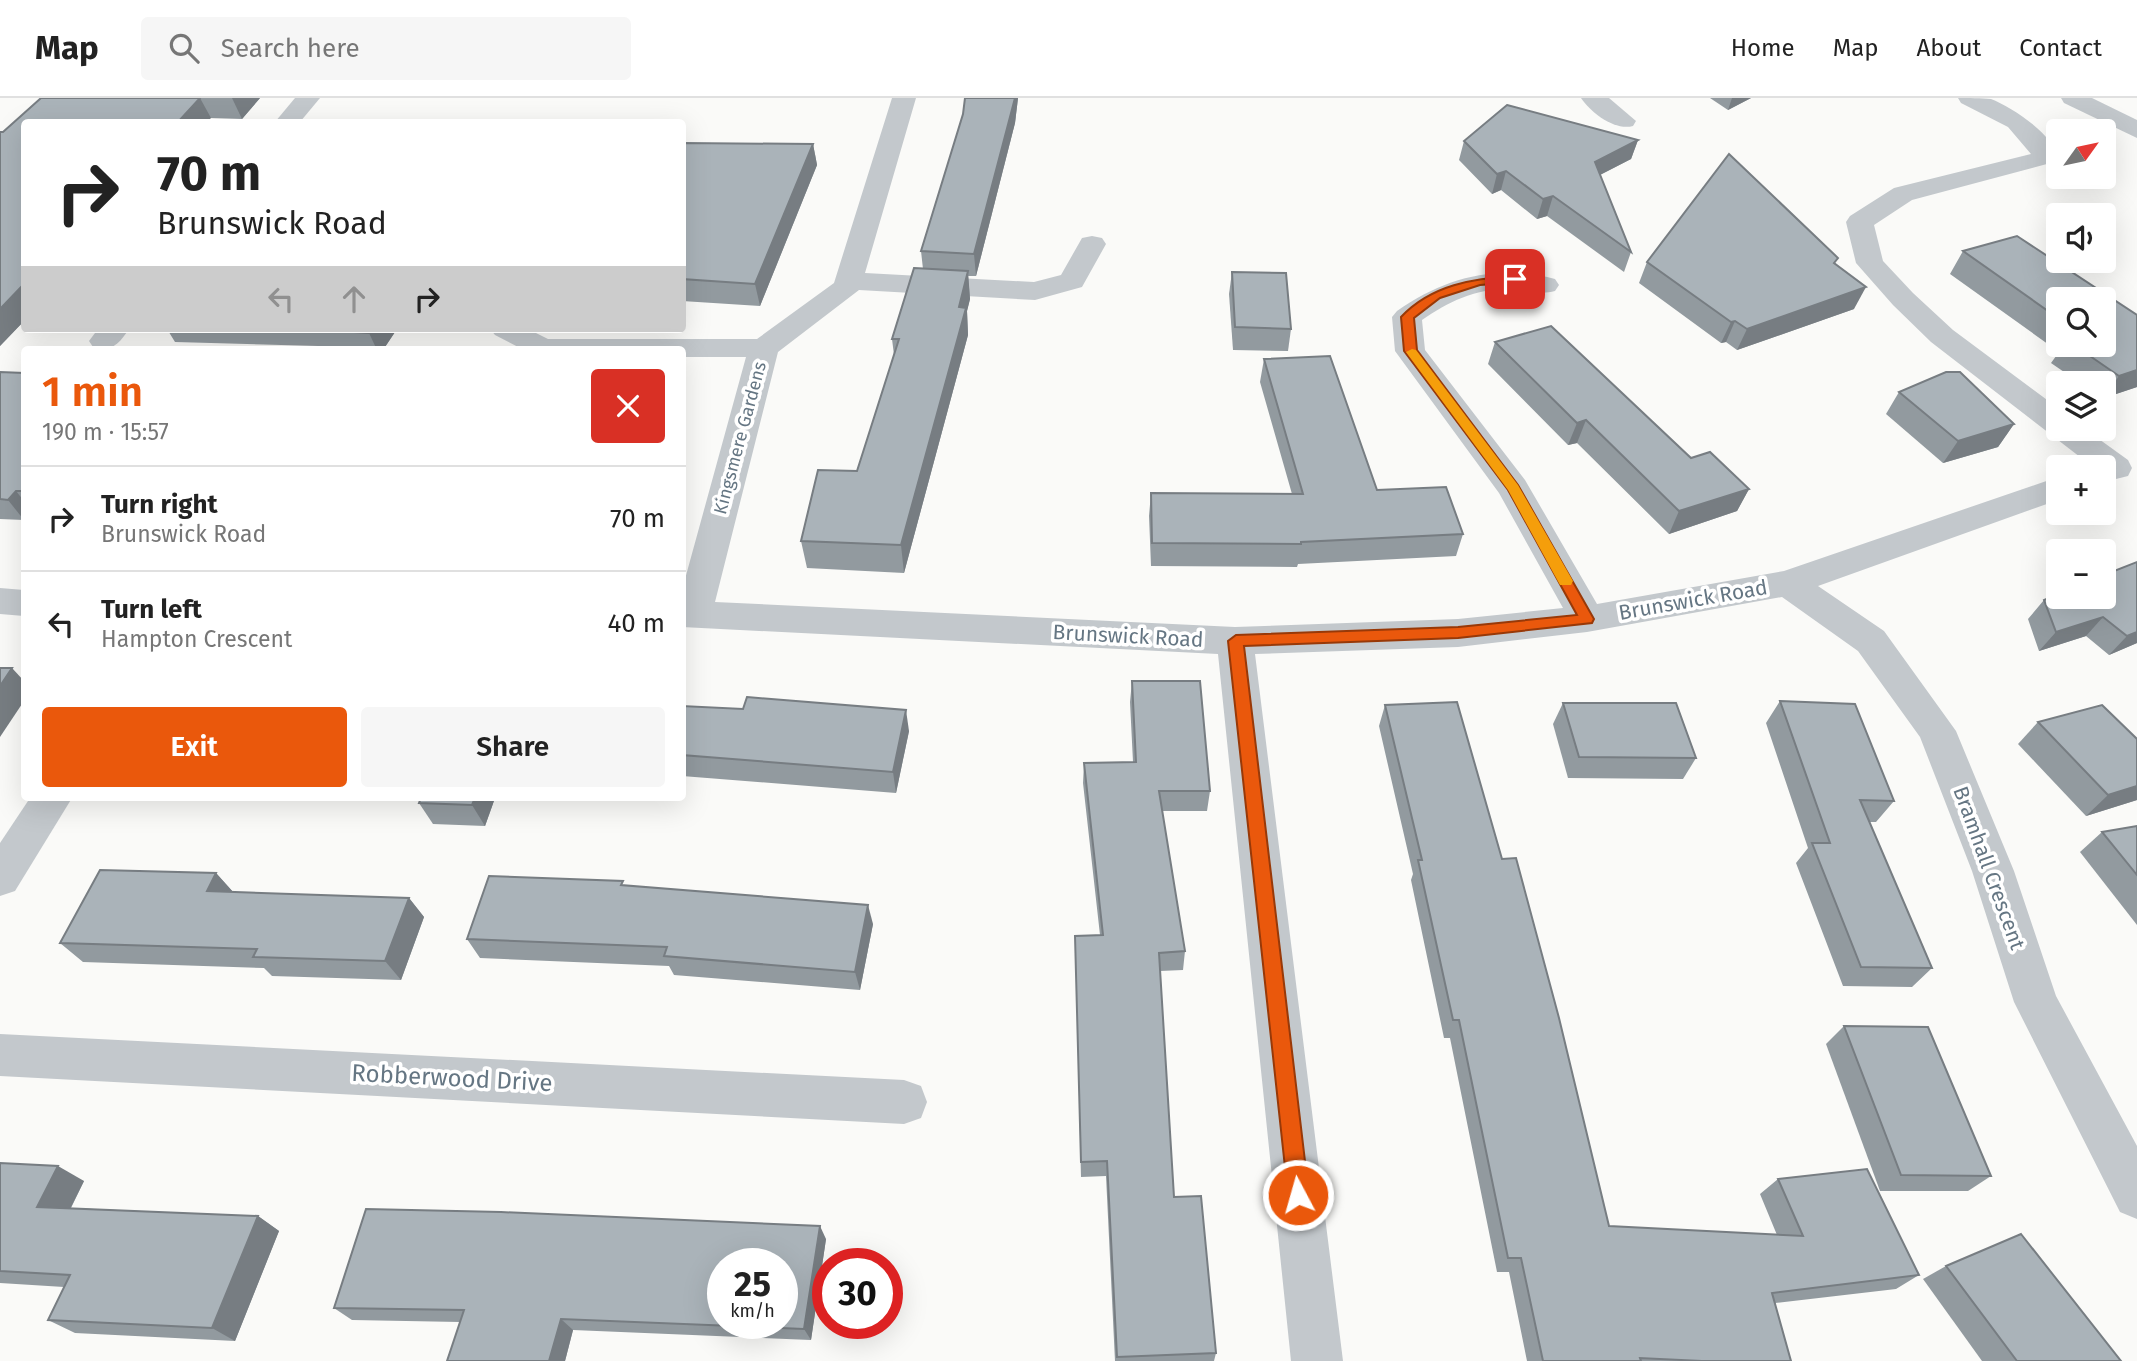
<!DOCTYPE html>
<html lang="en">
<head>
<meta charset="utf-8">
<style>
	:root { --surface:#fff; --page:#f6f6f6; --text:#222; --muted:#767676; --line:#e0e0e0; --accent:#ea580c }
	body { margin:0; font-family:"Fira Sans",sans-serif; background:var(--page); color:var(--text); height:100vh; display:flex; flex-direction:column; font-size:26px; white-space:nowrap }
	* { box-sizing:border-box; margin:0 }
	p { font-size:23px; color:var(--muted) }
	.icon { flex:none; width:38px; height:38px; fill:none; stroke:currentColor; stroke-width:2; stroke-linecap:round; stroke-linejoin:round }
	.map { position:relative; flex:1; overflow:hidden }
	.drawer { position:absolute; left:21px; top:248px; width:665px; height:455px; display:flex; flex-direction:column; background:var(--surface); border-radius:7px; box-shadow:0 7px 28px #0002 }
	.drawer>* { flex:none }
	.top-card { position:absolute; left:21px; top:21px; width:665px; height:214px; border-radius:7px; box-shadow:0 7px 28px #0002; background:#fff; color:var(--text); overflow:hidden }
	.needle { width:46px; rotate:57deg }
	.tools { position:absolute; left:2046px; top:21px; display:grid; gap:14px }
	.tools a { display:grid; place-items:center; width:70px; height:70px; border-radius:7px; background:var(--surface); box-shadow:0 7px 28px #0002; font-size:35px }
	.speed { position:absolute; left:707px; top:1150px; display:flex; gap:14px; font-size:35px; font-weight:700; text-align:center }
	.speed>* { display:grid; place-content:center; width:91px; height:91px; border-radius:50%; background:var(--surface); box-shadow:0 7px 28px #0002; line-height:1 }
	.speed small { font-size:18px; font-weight:400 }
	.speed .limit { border:10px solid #d22; background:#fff; color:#111 }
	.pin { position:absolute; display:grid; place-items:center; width:60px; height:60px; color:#fff; margin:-30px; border-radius:14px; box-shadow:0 4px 10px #0006 }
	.me { position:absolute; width:77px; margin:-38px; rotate:354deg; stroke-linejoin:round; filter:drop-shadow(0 0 5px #0008) }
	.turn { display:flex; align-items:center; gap:24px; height:147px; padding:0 21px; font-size:32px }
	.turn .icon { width:91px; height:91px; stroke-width:2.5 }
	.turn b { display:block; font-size:49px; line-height:60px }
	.lanes { display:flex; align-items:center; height:66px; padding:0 21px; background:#0003; justify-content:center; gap:35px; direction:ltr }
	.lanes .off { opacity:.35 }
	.round { display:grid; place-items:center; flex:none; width:74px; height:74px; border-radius:7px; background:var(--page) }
	.summary { display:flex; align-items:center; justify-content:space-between; height:119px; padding:0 21px }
	h1 { font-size:42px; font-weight:600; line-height:52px; color:var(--accent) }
	.primary-button { display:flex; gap:14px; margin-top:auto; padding:14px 21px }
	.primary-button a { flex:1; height:80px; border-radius:7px; background:var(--accent); color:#fff; font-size:28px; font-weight:600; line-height:80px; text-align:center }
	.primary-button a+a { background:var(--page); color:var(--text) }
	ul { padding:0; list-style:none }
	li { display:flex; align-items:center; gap:21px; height:105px; padding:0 21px; border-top:2px solid var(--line) }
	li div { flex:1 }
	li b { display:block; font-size:26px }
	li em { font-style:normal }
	header { display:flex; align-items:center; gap:42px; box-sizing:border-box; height:98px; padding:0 35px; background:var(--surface); border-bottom:2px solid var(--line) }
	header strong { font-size:33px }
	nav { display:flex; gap:38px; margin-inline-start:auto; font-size:24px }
	.search { width:490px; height:63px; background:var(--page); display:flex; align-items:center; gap:18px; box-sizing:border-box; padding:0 24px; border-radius:7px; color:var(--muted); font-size:26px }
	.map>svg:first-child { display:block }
</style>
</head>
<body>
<header>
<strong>Map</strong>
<div class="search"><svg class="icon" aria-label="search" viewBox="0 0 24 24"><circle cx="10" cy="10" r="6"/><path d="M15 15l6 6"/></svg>Search here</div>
<nav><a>Home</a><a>Map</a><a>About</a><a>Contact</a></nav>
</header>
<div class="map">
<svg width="2137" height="1263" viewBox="0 0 2137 1263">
	<rect width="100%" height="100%" fill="#fafaf8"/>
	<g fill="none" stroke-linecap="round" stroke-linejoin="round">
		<g fill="#c3c8cc" fill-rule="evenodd">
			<polygon points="295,0 320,0 300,24 275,24"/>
			<path d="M892 0H916L865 175 1034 184 1061 177 1082 140 1092 138 1102 140 1106 146 1082 189 1035 202 859 192 778 254 715 504 1235 529 1458 521 1563 510 1499 395 1395 253 1392 219 1397 213C1446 179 1497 166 1555 181L1559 187 1555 193C1540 197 1526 192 1511 191 1477 190 1449 203 1422 222L1425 252 1525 382 1597 506 1784 473 2058 379V402L1818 488 1884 533 1956 633 2014 773 2056 898 2137 1048V1121L2120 1114 2014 904 1972 773 1920 639 1858 553 1782 499 1587 534 1458 549 1255 556 1343 1263H1291L1218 556 682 529V492L746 259H682V252H524L495 237 490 231H528L548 241H757L834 185Z"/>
			<path d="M1581 0H1609L1636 23 1633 28C1615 33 1591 15 1581 0Z"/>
			<path d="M1958 0C1968 0 1982 0 1991 1 2012 9 2058 39 2058 63L1912 102 1874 127 1883 163 1913 195 1953 232 2058 310V331H2085L2128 362 2132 370 2128 378 2116 381 2104 378V369H2093L1931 244 1893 207 1856 165 1846 124 1850 118 1894 90 2031 56 2008 29 1961 5Z"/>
			<polygon points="2061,0 2092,0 2137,22 2137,40 2064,5"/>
			<path d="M98 231H129C119 246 112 254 93 249L89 243Z"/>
			<polygon points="0,490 24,492 24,518 0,516"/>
			<polygon points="30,700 72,700 15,793 0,798 0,745"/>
			<polygon points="0,936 904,982 921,988 927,1004 921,1020 904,1026 0,978"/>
		</g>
	</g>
	<g fill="#929a9f" fill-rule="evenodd">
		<polygon points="41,0 260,0 242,21 211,20 24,24 24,223 0,248 0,34 3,34"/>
		<polygon points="965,0 1018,0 1015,25 976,178 968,178 970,201 967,213 968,237 904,475 807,470 801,443 857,373 894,257 892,241 923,171 921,153 963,16"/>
		<polygon points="1710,0 1751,0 1728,12"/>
		<polygon points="1638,42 1631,61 1600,77 1631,154 1624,174 1547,118 1537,121 1501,92 1492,96 1459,62 1464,43"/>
		<polygon points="682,45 813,46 817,67 760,208 682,203"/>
		<path d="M1963 153 2137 217V289L2104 300V285H2080L2051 265 2059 254 1950 176ZM2058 201 2104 247H2058Z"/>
		<polygon points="1838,160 1835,165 1854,211 1737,252 1726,244 1721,245 1639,185 1647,164"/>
		<polygon points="1232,174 1291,231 1288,253 1233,252 1229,196"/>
		<polygon points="167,231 397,231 383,252 320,252 318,248 175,244"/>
		<polygon points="1495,244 1691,360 1749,391 1737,413 1669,436 1577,345 1568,347 1488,266"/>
		<polygon points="1264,261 1377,392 1463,436 1456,458 1298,466 1297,469 1151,468 1149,418 1151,395 1292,396 1260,284"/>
		<polygon points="0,274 24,275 24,422 0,421"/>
		<polygon points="1899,294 2014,326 1998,349 1943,365 1886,316"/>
		<polygon points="2137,464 2137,545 2109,557 2086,538 2039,553 2028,521 2044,502"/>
		<polygon points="1132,583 1210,693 1207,713 1162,713 1185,853 1183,872 1160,873 1174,1099 1216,1255 1214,1263 1115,1263 1106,1078 1081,1079 1075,838 1100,837 1083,685 1084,665 1133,664 1130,604"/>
		<polygon points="1780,603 1894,703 1876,724 1869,724 1932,870 1912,889 1843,888 1796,765 1808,750 1766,625"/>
		<polygon points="1563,605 1696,660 1683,681 1568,680 1553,626"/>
		<polygon points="1385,607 1502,761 1609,1128 1777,1137 1760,1096 1778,1081 1919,1177 1896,1191 1775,1205 1791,1263 1527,1263 1509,1174 1497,1174 1450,940 1444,940 1411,782 1413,776 1379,628"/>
		<polygon points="682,608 909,633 896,695 682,678"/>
		<polygon points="2038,624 2137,702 2086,718 2018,646"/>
		<polygon points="495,700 485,728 433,726 419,705"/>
		<polygon points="2137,728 2137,827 2080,754 2102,734"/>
		<polygon points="216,775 233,794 409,800 424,819 401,882 272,878 264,870 83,864 60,845"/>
		<polygon points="625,787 873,826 860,892 674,877 669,868 480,860 467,841"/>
		<polygon points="1844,928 1991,1078 1968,1093 1880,1093 1826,946"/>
		<polygon points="0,1065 84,1083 71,1110 258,1118 279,1133 235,1243 75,1235 48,1222 64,1189 0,1185"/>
		<polygon points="826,1141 811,1242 573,1232 565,1263 447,1263 460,1224 352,1222 334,1210"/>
		<polygon points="1946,1168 2121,1263 1982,1263 1923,1181"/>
	</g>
	<g fill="#777d82">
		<polygon points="200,0 211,20 207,24 178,24"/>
		<polygon points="232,0 260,0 242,21"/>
		<polygon points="1015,0 1018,0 1015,25 976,178 974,156"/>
		<polygon points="1732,0 1751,0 1728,12"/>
		<polygon points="1638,42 1631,61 1588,83 1595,64"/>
		<polygon points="813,46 817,67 760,208 755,186"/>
		<polygon points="1506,73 1501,92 1492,96 1497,76"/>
		<polygon points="1553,98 1547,118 1537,121 1543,101"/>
		<polygon points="968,173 970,201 967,213 968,237 904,475 901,447"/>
		<polygon points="24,186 24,223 0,248 0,211"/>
		<polygon points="1866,189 1854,211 1737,252 1747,231"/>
		<polygon points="1735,223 1726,244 1721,245 1731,224"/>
		<polygon points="371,231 397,231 383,252 377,252 369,235"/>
		<polygon points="2137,272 2137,289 2104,300 2119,278"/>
		<polygon points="1586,322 1577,345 1568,347 1577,325"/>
		<polygon points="2014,326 1998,349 1943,365 1958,343"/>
		<polygon points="1749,391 1737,413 1669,436 1679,413"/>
		<polygon points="16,393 24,403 24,422 8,402"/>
		<polygon points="2103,519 2086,538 2039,553 2056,534"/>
		<polygon points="2137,534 2137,545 2109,557 2127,538"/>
		<polygon points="12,570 24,583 24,603 0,639 0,588"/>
		<polygon points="906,612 909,633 896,695 893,674"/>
		<polygon points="2137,688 2137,702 2086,718 2108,697"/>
		<polygon points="475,700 495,700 485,728 472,707"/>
		<polygon points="216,775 234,795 207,793"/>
		<polygon points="409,800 424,819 401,882 385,863"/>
		<polygon points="868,807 873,826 860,892 855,874"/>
		<polygon points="58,1068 84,1083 64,1123 37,1109"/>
		<polygon points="258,1118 279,1133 235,1243 212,1230"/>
		<polygon points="820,1128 826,1141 811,1242 804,1231"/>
		<polygon points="561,1221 573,1232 565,1263 549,1263"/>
	</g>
	<g fill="#aab3b9" stroke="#777d82" stroke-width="2" fill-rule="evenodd">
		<polygon points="41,0 200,0 178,24 24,24 24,186 0,211 0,34 3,34"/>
		<polygon points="965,0 1015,0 974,156 921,153 963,16"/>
		<polygon points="1507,7 1638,42 1595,64 1631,154 1553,98 1543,101 1506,73 1497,76 1464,43"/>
		<polygon points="682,45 813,46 755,186 682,181"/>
		<polygon points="1729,56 1838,160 1834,165 1866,189 1747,231 1735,223 1731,224 1647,164"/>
		<polygon points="2017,138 2137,217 2137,272 2119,278 2074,247 2104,247 2104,201 2058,201 2058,220 1963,153"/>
		<polygon points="914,170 968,173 959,209 966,210 901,447 801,443 818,372 857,373 899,241 892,241"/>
		<polygon points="1232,174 1286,175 1291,231 1235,229"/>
		<polygon points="1551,228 1691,360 1710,354 1749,391 1679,413 1586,322 1577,325 1495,244"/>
		<polygon points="309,231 371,231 369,235"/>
		<polygon points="1330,258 1377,392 1446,389 1463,436 1301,444 1301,446 1152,445 1151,395 1303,396 1264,261"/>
		<polygon points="0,274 24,275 24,393 16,393 8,402 0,401"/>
		<polygon points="1946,274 1960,274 2014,326 1958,343 1899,294"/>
		<polygon points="2137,464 2137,534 2127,538 2103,519 2056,534 2044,502 2058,496 2058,499 2104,499 2104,477"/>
		<polygon points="0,570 12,570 0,588"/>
		<polygon points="1132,583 1200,583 1210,693 1159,693 1185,853 1159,855 1174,1099 1201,1098 1216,1255 1117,1259 1107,1063 1081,1064 1075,838 1103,837 1084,665 1136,664"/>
		<polygon points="747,599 906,612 893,674 682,657 682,608 743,611"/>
		<polygon points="1780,603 1855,606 1894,703 1860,702 1932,870 1861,869 1812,745 1830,745"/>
		<polygon points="1457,604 1502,761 1516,760 1559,920 1609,1128 1803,1138 1778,1081 1867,1071 1919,1177 1772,1195 1791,1263 1702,1263 1640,1260 1641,1263 1543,1263 1521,1160 1508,1160 1459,922 1453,922 1418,762 1422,762 1385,607"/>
		<polygon points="1563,605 1676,605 1696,660 1579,659"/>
		<polygon points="2102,607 2137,641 2137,688 2108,697 2038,624"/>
		<polygon points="421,700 475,700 472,707 419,705"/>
		<polygon points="2137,728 2137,777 2102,734"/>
		<polygon points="100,772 216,775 207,793 409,800 385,863 253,859 257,851 60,845"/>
		<polygon points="489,778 623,783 621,787 868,807 855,874 664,858 667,849 467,841"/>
		<polygon points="1844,928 1928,929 1991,1078 1901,1077"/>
		<polygon points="0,1065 58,1068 37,1109 258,1118 212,1230 48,1222 70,1177 0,1173"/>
		<path d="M366 1111 501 1114 820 1128 804 1231 561 1221 549 1263H447L464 1212 334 1210ZM723 1166H782V1225H723Z"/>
		<polygon points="2021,1136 2121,1263 2017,1263 1946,1168"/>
	</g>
	<path fill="#ea580c" stroke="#983908" stroke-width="2" d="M1515 178 1519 179V184L1480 187 1440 200 1414 220 1417 252 1518 387 1594 521 1592 525 1458 540 1244 548 1309 1097 1306 1104 1298 1107 1291 1104 1288 1097 1228 543 1236 537 1458 529 1577 517 1508 392 1404 253 1401 219C1431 187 1474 180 1515 178Z"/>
	<polygon fill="#f59e0b" points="1412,251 1416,252 1518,387 1573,483 1571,487 1560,487 1508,392 1406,254"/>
	<g text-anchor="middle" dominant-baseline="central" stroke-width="7" stroke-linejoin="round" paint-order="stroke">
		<g font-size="18" fill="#657683" stroke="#fff">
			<text transform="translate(740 340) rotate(-75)">Kingsmere Gardens</text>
		</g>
		<g font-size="21" fill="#657683" stroke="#fff">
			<text transform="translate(1693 502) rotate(-10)">Brunswick Road</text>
			<text transform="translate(1128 538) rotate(3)">Brunswick Road</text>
			<text transform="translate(1989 770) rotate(70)">Bramhall Crescent</text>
		</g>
		<g font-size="24" fill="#657683" stroke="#fff">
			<text transform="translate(452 980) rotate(3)">Robberwood Drive</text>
		</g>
	</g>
</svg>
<div class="tools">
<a><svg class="needle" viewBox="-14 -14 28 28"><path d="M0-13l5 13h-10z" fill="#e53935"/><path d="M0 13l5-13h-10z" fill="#767676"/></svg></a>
<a><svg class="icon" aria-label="sound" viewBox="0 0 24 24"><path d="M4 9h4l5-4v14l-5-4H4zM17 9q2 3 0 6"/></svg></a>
<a><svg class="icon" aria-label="search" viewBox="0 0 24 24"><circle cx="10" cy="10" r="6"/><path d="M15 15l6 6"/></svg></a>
<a><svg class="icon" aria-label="layers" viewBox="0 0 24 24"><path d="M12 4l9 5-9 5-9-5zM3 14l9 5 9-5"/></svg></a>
<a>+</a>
<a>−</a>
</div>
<div class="speed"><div>25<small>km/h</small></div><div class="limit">30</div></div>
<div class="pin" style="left:1515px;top:181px;background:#d93025"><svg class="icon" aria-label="arrive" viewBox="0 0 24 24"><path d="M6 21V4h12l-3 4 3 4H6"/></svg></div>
<svg class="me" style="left:1298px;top:1097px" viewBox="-20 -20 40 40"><circle r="17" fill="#ea580c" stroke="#fff" stroke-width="3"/><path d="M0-11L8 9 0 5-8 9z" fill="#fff"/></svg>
<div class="top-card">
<div class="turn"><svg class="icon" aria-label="right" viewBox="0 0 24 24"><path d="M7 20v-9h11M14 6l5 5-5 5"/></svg><div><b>70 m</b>Brunswick Road</div></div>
<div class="lanes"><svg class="icon off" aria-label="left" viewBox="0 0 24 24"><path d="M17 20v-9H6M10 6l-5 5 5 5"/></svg><svg class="icon off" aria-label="ahead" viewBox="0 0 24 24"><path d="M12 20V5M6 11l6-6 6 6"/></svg><svg class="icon" aria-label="right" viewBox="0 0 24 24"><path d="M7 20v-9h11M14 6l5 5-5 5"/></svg></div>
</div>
<section class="drawer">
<div class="summary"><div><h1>1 min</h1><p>190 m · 15:57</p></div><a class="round" style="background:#d93025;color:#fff"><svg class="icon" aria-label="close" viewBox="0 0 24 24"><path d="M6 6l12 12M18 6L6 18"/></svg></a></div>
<ul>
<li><svg class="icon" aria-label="right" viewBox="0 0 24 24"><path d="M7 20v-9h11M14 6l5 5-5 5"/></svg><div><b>Turn right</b><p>Brunswick Road</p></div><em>70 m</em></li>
<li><svg class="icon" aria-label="left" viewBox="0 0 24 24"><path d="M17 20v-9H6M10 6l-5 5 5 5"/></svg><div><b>Turn left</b><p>Hampton Crescent</p></div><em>40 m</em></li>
</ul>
<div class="primary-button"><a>Exit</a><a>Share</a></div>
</section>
</div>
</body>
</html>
